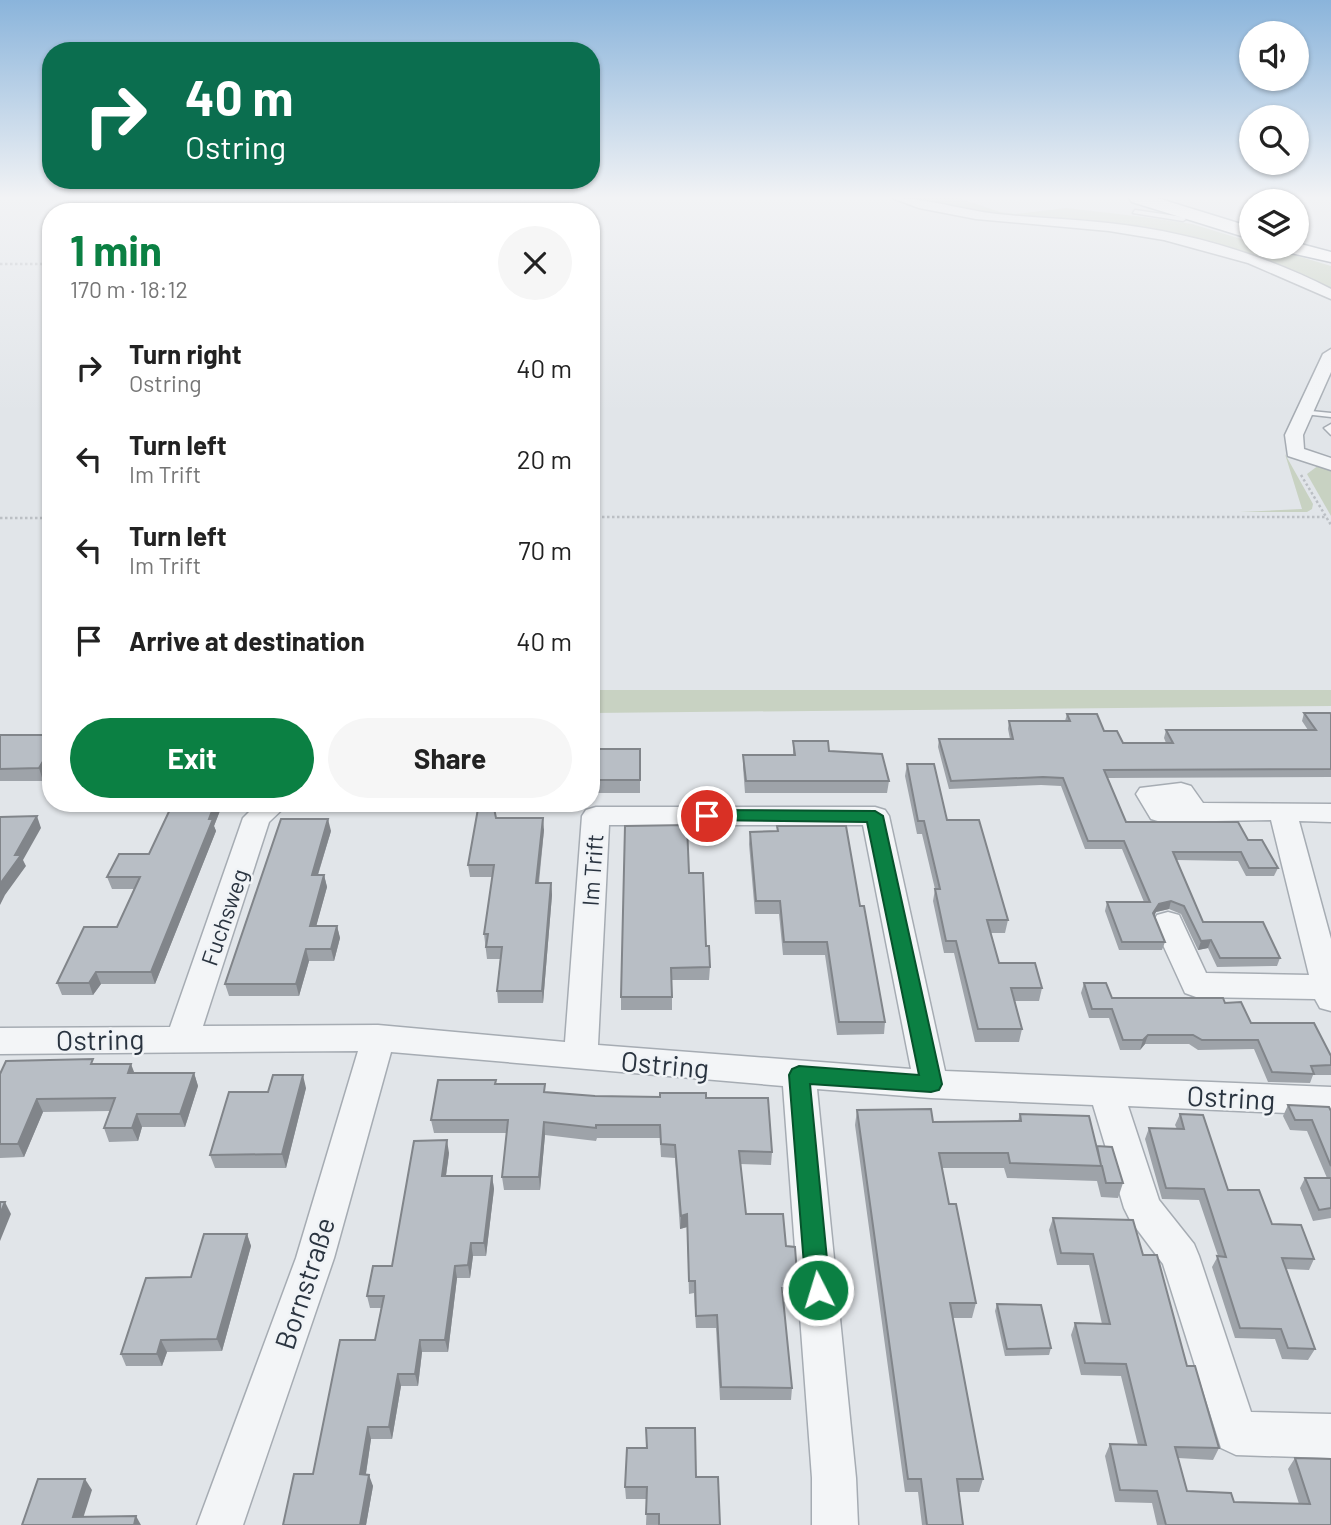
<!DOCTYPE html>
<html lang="en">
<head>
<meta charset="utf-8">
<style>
	:root { --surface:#fff; --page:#f6f6f6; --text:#222; --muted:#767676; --accent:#0b8043 }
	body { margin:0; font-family:Barlow,sans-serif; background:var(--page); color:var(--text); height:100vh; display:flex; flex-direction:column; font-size:26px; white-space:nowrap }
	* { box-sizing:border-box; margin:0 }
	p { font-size:23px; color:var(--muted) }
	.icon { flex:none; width:38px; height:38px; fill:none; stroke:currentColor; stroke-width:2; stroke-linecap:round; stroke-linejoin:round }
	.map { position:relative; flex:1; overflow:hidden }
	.sheet { position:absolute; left:42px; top:203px; width:558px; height:609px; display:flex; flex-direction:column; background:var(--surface); border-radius:28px; box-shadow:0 2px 5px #0004 }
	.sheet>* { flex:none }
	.top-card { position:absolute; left:42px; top:42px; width:558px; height:147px; border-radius:28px; box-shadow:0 2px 5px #0004; background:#0b6e4f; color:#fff; overflow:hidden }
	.buttons { position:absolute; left:1239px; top:21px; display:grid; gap:14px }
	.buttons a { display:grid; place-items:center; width:70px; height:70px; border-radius:50%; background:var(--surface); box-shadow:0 2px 5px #0004; font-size:35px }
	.pin { position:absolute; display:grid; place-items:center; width:60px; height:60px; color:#fff; margin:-30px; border:4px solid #fff; border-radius:50%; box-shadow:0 2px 7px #0007 }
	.me { position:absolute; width:77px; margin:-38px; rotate:355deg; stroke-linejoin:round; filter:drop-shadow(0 0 5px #0008) }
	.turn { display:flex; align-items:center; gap:24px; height:147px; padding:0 28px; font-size:32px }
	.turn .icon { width:91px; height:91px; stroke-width:2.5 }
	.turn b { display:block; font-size:49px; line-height:60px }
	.round { display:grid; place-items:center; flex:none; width:74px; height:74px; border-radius:37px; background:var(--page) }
	.headline { display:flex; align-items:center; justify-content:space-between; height:119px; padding:0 28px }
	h1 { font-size:42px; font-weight:700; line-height:52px; color:var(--accent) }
	.action { display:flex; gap:14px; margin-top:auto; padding:14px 28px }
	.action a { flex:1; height:80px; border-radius:42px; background:var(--accent); color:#fff; font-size:28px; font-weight:700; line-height:80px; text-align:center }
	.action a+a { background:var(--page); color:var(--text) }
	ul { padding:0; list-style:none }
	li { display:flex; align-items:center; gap:21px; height:91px; padding:0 28px }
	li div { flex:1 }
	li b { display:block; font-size:26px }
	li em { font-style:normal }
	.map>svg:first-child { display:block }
</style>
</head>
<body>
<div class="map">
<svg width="1331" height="1525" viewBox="0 0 1331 1525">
	<rect width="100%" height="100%" fill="#e1e5e9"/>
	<g fill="#c8d2c2">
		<polygon points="903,198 959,198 1000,212 1016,214 1066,208 1144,217 1192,224 1251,242 1251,247 1268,247 1331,266 1331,290 1166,235 962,212"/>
		<polygon points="1285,454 1313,504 1312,509 1307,512 1240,512 1302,509"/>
		<polygon points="1319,465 1331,469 1331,516 1307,474"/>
		<polygon points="592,690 1331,690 1331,706 592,713"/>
	</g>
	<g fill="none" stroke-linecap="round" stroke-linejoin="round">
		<defs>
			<g id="lane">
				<polygon points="1135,210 1183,217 1186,219 1183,221 1133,213"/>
				<polygon points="1301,410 1331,413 1331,417 1304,414 1300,412"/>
				<polygon points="1331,424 1331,435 1324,428"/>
			</g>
			<g id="street">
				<path d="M892 198C927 198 962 210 997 214 1034 218 1071 219 1108 223 1185 231 1263 254 1331 289V299L1248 263 1164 240 1109 231 976 219 919 208Z"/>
				<polygon points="1331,349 1331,372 1303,435 1304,449 1331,458 1331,470 1288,456 1285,435 1323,354"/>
				<polygon points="1181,783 1191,786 1203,803 1331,804 1331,822 1299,821 1331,939 1331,1011 1320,1008 1315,999 1196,997 1185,993 1153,923 1157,915 1168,912 1179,915 1206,973 1309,975 1271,820 1161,822 1151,819 1136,794 1140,788"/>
				<path d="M258 803H289L269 822 203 1026 378 1025 565 1042 582 816 586 810 596 807H875L885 810 889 816 945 1071 1331 1087V1115L1128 1106 1159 1200 1194 1244 1199 1256 1251 1412 1331 1414V1458L1236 1455 1221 1448 1163 1264 1130 1220 1124 1208 1093 1105 931 1098 817 1089 856 1478 858 1525H812V1478L783 1086 391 1052 334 1258 243 1525H197L296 1258 358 1051 0 1054V1028L170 1027 243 818ZM609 825H863L911 1069 598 1045Z"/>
			</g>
			<g id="highway">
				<polygon points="1129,198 1157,198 1251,227 1251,239 1132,202"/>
				<polygon points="1297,243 1331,252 1331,262 1282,251 1279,247 1297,247"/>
			</g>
		</defs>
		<use href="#lane" stroke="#a6acb3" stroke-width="3"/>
		<use href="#street" stroke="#a6acb3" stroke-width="3"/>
		<use href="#highway" stroke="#89939f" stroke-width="3"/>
		<g stroke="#bbbfc4" stroke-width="2.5" stroke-dasharray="2.5 2.5" stroke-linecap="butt">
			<polyline points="451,212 457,198"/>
			<polyline points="0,264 51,264"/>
			<polyline points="1301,475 1331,525"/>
			<polyline points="592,517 1326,517"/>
			<polyline points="0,518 51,518"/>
		</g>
		<use href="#lane" fill="#f3f5f7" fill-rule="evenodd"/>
		<use href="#street" fill="#f3f5f7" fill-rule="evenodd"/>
		<use href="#highway" fill="#fff" fill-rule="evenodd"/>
	</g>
	<g fill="#9ea3a9">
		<polygon points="1304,713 1331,714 1331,777 1107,778 1126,822 1248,840 1278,868 1274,876 1246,876 1238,861 1176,860 1203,922 1280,958 1277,966 1217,967 1208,948 1198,950 1181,914 1169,909 1156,912 1154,916 1165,942 1162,950 1119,950 1105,911 1107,902 1144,902 1122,849 1085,849 1061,786 1041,785 949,789 938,747 939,739 1010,739 1008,729 1009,721 1065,721 1067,714 1104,731 1123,743 1166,743 1164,738 1166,730 1308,730 1302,721"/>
		<polygon points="0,735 51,735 51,770 49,770 43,781 0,781"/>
		<polygon points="793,741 829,751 889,781 887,793 745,793 743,767 743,755 793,755"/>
		<polygon points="640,749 640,793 597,793 597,780"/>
		<polygon points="907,764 947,820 1008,920 1005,933 991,933 999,963 1042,988 1039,1001 1014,1001 1022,1029 1019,1042 975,1042 954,953 944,953 933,901 935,889 922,834 917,834 905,776"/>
		<polygon points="162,803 223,803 214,826 216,831 155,984 101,984 93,995 62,995 57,983 117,927 134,889 112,889 107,877 149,854 171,807 163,807"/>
		<polygon points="496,818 544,830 539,883 551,883 552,895 543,1003 498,1003 497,991 500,959 487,959 484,934 492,877 470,877 468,865"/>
		<polygon points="777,826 860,906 885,1022 884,1034 837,1035 825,955 783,955 779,914 755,914 749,844 750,832 777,831"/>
		<polygon points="331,831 318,875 324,875 327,887 316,926 337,926 340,938 334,961 309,961 299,996 229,996 225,984"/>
		<polygon points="689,873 706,946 710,967 709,980 672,980 672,1010 621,1010 621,997"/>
		<polygon points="1084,983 1112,998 1225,1003 1251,1023 1331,1056 1331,1075 1313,1075 1310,1083 1268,1082 1254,1049 1198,1050 1189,1044 1145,1044 1140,1050 1120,1050 1109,1018 1089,1018 1081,993"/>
		<polygon points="95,1064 135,1073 194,1073 198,1086 185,1127 142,1127 138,1141 109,1142 104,1128 110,1111 43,1112 24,1157 0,1158 0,1074"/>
		<polygon points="496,1084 546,1092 595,1096 706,1098 772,1152 771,1165 740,1164 746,1214 786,1246 798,1288 796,1301 783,1300 792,1388 791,1400 720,1400 716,1328 696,1328 694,1293 689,1294 687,1227 680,1229 675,1158 661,1157 660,1138 597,1138 596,1141 545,1135 540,1190 504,1190 502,1177 507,1133 434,1133 431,1120"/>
		<polygon points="306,1088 286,1168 215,1168 210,1155 268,1092"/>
		<polygon points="1288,1105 1331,1111 1331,1218 1313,1221 1300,1188 1305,1178 1327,1178 1307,1131 1290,1130 1283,1116"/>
		<polygon points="857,1110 933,1122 1018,1121 1020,1114 1097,1146 1123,1183 1118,1198 1101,1197 1097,1181 1007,1178 1004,1168 942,1168 949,1204 976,1303 972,1318 952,1318 983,1479 979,1492 959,1492 963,1525 922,1525 918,1492 905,1492 855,1125"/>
		<polygon points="1180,1114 1228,1190 1272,1224 1314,1259 1309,1270 1286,1269 1315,1349 1308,1360 1282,1359 1275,1339 1235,1338 1212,1267 1218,1256 1199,1200 1162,1199 1145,1139 1149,1128 1177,1129 1175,1125"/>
		<polygon points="449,1153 446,1176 492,1176 494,1189 486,1256 473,1256 470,1278 457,1278 448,1352 422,1352 418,1386 401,1386 392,1439 371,1439 366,1474 373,1486 366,1525 283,1525 313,1474 375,1340 381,1308 370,1308 367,1296 392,1266"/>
		<polygon points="1053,1218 1143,1255 1219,1448 1213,1460 1178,1458 1187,1491 1234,1502 1299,1504 1288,1469 1295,1458 1331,1525 1157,1525 1152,1503 1115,1502 1105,1456 1110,1444 1138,1445 1121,1376 1081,1375 1071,1335 1075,1323 1102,1324 1089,1265 1057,1265 1049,1230"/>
		<polygon points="247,1234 251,1246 222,1351 167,1352 162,1366 126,1366 121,1354 191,1277"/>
		<polygon points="997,1304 1051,1348 1049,1355 1005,1356 995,1311"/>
		<polygon points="696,1477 720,1525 646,1525 647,1499 626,1499 625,1487"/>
	</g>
	<g fill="#81858a">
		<polygon points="45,758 49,770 43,781 39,768"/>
		<polygon points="215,803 223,803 214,826 216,831 155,984 151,972"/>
		<polygon points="37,816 41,828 23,860 26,866 5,895 0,905 0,884 15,855"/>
		<polygon points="543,818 544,830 537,895 536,883"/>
		<polygon points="328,819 331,831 314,887 312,875"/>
		<polygon points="324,875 327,887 313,938 310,926"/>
		<polygon points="551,883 552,895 543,1003 542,991"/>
		<polygon points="1171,901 1169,909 1156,912 1151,922 1153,913 1159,904"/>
		<polygon points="337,926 340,938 334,961 331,949"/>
		<polygon points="1211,940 1208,948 1198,950 1201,941"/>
		<polygon points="306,949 309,961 299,996 296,984"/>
		<polygon points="96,972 101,984 93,995 89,983"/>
		<polygon points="1148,1035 1145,1044 1140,1050 1143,1040"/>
		<polygon points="131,1064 136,1077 128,1073"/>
		<polygon points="194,1073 198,1086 185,1127 180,1114"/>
		<polygon points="303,1075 306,1088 286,1168 282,1154"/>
		<polygon points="37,1099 43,1112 24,1157 18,1144"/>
		<polygon points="137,1114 142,1127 138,1141 132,1128"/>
		<polygon points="544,1122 545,1135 540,1190 539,1177"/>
		<polygon points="447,1140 449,1153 444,1189 442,1176"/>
		<polygon points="492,1176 494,1189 486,1256 484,1243"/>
		<polygon points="5,1202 11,1214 0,1241 0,1214"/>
		<polygon points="687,1214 687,1227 680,1229 681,1216"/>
		<polygon points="247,1234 251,1246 222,1351 217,1339"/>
		<polygon points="471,1243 473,1256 470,1278 468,1265"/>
		<polygon points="455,1266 457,1278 448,1352 445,1340"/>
		<polygon points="161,1340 167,1352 162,1366 157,1354"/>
		<polygon points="420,1340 422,1352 418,1386 415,1374"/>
		<polygon points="398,1374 401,1386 392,1439 389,1427"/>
		<polygon points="368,1427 371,1439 364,1486 360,1474"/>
		<polygon points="369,1475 373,1486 366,1525 360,1525"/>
		<polygon points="85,1479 92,1490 81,1525 73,1517"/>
		<polygon points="136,1516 141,1525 134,1525"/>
	</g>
	<g fill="#b8bec5" stroke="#81858a" stroke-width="2">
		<polygon points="1304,713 1330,713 1331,714 1331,769 1104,770 1126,822 1238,822 1248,840 1262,840 1278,868 1249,868 1241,852 1173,852 1203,922 1263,922 1280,958 1220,958 1211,940 1201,941 1184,906 1171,901 1159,904 1153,913 1165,942 1122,942 1107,902 1150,902 1124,841 1088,841 1063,778 1043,777 951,781 939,739 1013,739 1009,721 1070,721 1067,714 1097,714 1104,731 1117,731 1123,743 1173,743 1166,730 1316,730"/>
		<polygon points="0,735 51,735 51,758 45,758 39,768 0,769"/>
		<polygon points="793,741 828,741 829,751 882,754 889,781 746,781 743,755 795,755"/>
		<polygon points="598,749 640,749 640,780 597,780"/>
		<polygon points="907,764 934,764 947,820 979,820 1008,920 987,920 999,963 1035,963 1042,988 1011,988 1022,1029 978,1029 956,941 946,941 935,889 940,889 924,821 918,821"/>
		<polygon points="173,803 215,803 209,819 213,819 151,972 96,972 89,983 57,983 84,927 117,927 140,877 107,877 119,854 149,854"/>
		<polygon points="479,803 493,803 496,818 543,818 536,883 551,883 542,991 497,991 502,947 486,947 488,934 484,934 494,865 468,865"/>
		<polygon points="37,816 15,855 21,855 0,884 0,817"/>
		<polygon points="281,819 328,819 312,875 324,875 310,926 337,926 331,949 306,949 296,984 225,984"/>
		<polygon points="687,825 689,873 703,873 706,946 709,946 710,967 671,968 672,997 621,997 625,826"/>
		<polygon points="777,826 846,826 860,906 864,906 885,1022 839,1022 827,942 784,942 780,901 756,901 750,832 778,831"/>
		<polygon points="1084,983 1106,983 1112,998 1223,998 1225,1003 1241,1002 1251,1023 1314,1023 1331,1056 1331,1065 1311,1066 1314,1074 1272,1072 1258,1040 1202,1040 1193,1035 1148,1035 1143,1040 1123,1040 1112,1009 1092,1009"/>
		<polygon points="93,1059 91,1064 131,1064 128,1073 194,1073 180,1114 137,1114 132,1128 104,1128 115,1098 37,1099 18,1144 0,1144 0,1074 6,1061"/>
		<polygon points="273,1075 303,1075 282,1154 210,1155 229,1092 268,1092"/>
		<polygon points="438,1080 496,1080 495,1084 545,1084 544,1092 595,1096 660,1097 660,1093 706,1093 706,1098 768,1098 772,1152 739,1151 746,1214 783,1214 786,1246 795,1247 798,1288 782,1288 792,1388 721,1387 717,1315 696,1316 695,1281 689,1281 687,1214 681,1216 675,1145 661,1144 660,1125 596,1125 596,1128 544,1122 539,1177 502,1177 508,1120 431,1120"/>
		<polygon points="1288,1105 1329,1107 1331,1111 1331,1166 1312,1120 1295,1120"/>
		<polygon points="931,1109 933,1122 1021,1121 1020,1114 1089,1116 1101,1165 1097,1146 1112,1147 1123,1183 1106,1183 1102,1166 1010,1163 1008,1153 939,1153 949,1204 956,1204 976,1303 950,1303 983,1479 957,1479 963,1525 927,1525 921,1479 908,1479 857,1110"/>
		<polygon points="1180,1114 1203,1115 1228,1190 1259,1190 1272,1224 1301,1225 1314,1259 1282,1258 1315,1349 1288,1348 1281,1329 1240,1328 1217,1256 1226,1257 1204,1189 1166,1188 1149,1128 1184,1129"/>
		<polygon points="447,1140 442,1176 492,1176 484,1243 471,1243 468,1265 455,1266 445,1340 420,1340 415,1374 398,1374 389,1427 368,1427 360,1474 369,1475 360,1525 283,1525 294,1474 313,1474 340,1340 375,1340 384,1296 367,1296 373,1266 392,1266 414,1141"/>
		<polygon points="1305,1178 1331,1178 1331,1208 1319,1210"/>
		<polygon points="0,1202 5,1202 0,1214"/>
		<polygon points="1053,1218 1133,1220 1143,1255 1157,1255 1187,1366 1195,1366 1219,1448 1175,1447 1187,1491 1231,1493 1234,1502 1310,1504 1295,1458 1331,1459 1331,1525 1166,1525 1157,1491 1120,1490 1110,1444 1146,1445 1126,1364 1085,1363 1075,1323 1110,1324 1093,1254 1061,1253"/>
		<polygon points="204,1234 247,1234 217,1339 161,1340 157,1354 121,1354 146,1278 191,1277"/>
		<polygon points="997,1304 1041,1305 1051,1348 1007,1349"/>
		<polygon points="646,1428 695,1428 696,1477 718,1477 720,1525 659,1525 659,1514 646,1514 647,1487 625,1487 627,1448 647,1448"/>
		<polygon points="38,1479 85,1479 73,1517 136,1516 134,1525 22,1525"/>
	</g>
	<linearGradient id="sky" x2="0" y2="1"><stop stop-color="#8ab4db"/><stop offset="0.48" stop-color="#f2f3f5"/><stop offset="1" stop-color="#f2f3f5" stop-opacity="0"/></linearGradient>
	<rect width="1331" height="412" fill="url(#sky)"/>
	<polygon fill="#0b8043" stroke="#07532c" stroke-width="2" points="707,810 875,811 883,816 942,1084 939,1090 931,1092 810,1084 830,1290 826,1297 818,1301 809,1297 806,1290 789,1075 792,1069 799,1066 919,1075 867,822 701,820 699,816"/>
	<g text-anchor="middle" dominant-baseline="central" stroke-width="5" stroke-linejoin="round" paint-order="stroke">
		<g font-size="23" fill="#2a3440" stroke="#f0f3f6">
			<text transform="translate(592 870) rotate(-86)">Im Trift</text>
			<text transform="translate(224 917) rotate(-71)">Fuchsweg</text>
		</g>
		<g font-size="28" fill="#2a3440" stroke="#f0f3f6">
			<text transform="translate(100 1039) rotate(-1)">Ostring</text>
			<text transform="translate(665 1064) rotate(5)">Ostring</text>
			<text transform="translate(1231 1097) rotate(3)">Ostring</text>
			<text transform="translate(304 1283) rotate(-72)">Bornstraße</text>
		</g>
	</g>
</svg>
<div class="buttons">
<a><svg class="icon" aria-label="sound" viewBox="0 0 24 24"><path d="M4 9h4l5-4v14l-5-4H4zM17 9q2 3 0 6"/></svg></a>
<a><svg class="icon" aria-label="search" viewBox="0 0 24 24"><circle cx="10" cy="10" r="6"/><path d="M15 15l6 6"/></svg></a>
<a><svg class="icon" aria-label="layers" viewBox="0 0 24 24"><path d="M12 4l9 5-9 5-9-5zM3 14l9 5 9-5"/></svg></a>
</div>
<div class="pin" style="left:707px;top:816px;background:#d93025"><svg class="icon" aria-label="arrive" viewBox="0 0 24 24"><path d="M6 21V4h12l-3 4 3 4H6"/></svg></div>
<svg class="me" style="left:818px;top:1290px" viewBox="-20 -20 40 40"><circle r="17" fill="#0b8043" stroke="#fff" stroke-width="3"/><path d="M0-11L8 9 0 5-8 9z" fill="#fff"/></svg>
<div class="top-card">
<div class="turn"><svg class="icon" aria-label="right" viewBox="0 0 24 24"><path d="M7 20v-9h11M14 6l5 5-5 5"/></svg><div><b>40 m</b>Ostring</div></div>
</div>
<section class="sheet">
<div class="headline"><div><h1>1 min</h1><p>170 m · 18:12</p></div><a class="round"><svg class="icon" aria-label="close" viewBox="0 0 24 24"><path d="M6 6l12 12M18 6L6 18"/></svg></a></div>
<ul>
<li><svg class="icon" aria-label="right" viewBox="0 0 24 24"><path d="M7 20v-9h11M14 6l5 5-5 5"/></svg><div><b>Turn right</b><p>Ostring</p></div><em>40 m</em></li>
<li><svg class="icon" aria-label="left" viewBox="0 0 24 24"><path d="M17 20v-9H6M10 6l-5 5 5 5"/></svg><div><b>Turn left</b><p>Im Trift</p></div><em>20 m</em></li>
<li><svg class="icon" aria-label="left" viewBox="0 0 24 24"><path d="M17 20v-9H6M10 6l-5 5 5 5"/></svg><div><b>Turn left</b><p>Im Trift</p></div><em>70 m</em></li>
<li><svg class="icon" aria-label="arrive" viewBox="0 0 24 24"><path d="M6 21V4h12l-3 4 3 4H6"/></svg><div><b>Arrive at destination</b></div><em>40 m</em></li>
</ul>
<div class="action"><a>Exit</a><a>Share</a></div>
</section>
</div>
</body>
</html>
